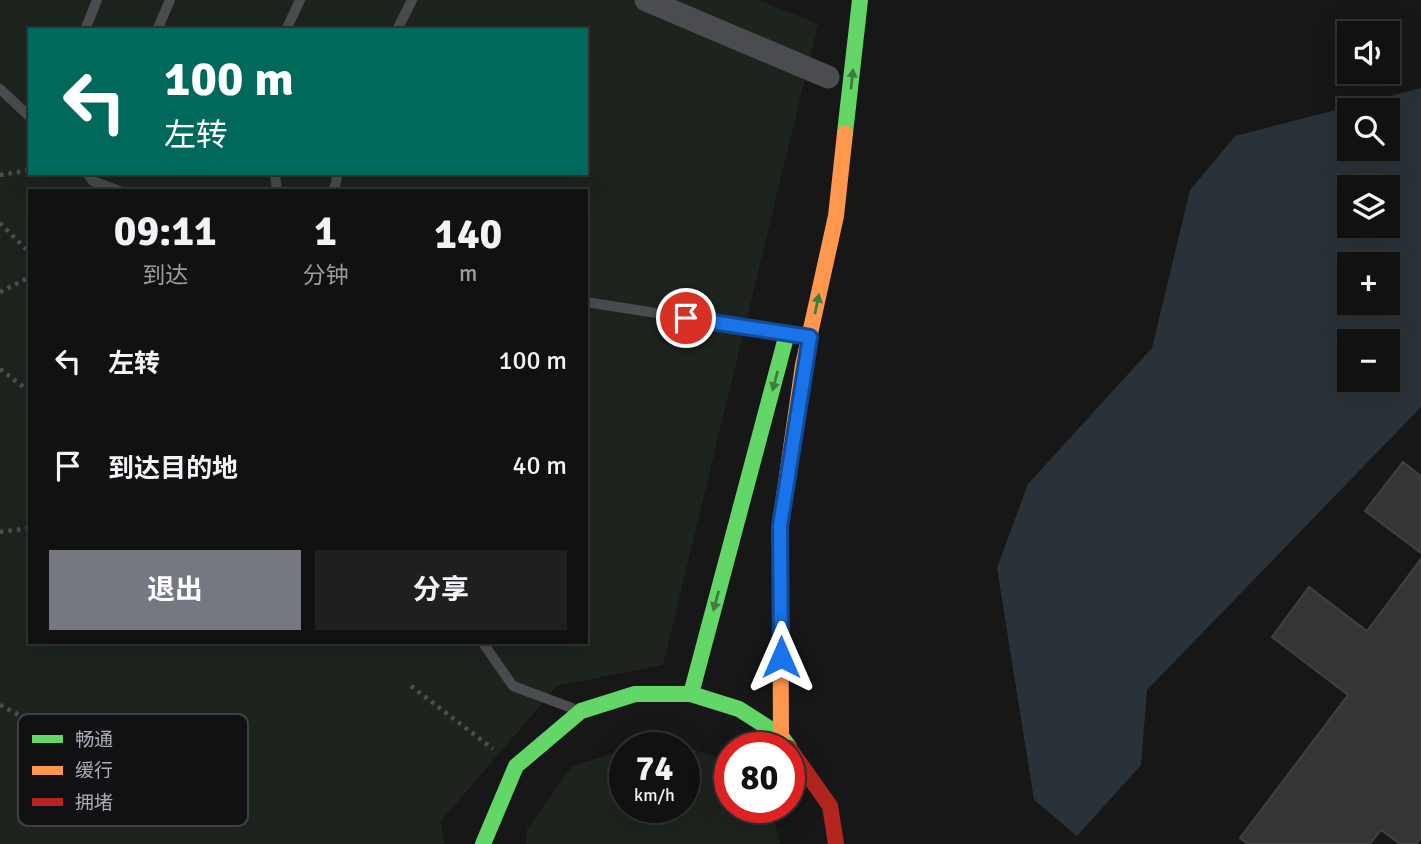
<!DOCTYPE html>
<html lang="zh">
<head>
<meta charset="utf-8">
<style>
	:root { --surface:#111; --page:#1e1f1f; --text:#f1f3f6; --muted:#9c9d9f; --line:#303131; --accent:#757880 }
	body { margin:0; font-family:Signika,"Noto Sans SC",sans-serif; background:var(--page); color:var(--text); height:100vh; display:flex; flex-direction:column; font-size:26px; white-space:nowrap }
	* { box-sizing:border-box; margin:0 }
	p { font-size:23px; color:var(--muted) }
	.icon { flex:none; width:38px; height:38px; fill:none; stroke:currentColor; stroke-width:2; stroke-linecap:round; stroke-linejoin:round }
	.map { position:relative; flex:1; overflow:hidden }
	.drawer { position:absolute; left:28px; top:189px; width:560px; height:455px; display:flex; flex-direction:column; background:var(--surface); border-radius:0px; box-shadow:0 7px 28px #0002,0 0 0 2px var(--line) }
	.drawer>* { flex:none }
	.banner { position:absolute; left:28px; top:28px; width:560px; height:147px; border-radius:0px; box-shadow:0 7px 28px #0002,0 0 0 2px var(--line); background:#00695c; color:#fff; overflow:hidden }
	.controls { position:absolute; left:1337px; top:21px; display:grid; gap:14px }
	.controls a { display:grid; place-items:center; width:63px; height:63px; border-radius:0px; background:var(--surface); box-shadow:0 7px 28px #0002,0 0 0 2px var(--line); font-size:35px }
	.speed { position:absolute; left:609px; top:732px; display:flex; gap:14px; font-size:35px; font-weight:700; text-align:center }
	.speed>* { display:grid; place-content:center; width:91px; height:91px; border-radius:50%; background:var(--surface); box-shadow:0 7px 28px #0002,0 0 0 2px var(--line); line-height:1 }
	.speed small { font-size:18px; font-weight:400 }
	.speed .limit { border:10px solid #d22; background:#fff; color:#111 }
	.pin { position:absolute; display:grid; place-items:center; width:60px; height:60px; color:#fff; margin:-30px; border:4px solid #fff; border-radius:50%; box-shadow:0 2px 7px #0007 }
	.me { position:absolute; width:77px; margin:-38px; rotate:0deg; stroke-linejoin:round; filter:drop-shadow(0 0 5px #0008) }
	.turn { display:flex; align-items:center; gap:24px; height:147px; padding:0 21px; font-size:32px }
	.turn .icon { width:91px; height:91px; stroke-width:2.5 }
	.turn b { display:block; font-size:49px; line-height:60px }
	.eta { display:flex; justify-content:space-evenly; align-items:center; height:119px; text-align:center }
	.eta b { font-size:42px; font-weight:700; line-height:49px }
	.button { display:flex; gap:14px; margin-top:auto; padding:14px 21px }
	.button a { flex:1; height:80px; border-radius:0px; background:var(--accent); color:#fff; font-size:28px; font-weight:700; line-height:80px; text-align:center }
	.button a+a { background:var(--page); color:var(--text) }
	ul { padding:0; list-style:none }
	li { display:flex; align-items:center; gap:21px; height:105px; padding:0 21px }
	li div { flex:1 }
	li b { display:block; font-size:26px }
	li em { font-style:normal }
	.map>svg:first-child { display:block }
</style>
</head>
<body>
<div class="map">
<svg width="1421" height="844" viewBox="0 0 1421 844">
	<rect width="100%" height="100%" fill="#171717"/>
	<g fill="#1d241e" fill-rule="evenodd">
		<path d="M0 0H757L818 24 663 665 557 686 441 821 444 844H0ZM30 30H586V173H30ZM30 191H586V642H30Z"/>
		<polygon points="658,740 718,757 730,769 730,807 764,807 774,818 780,844 526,844 527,829 572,766 625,750 625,807 684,807 684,747 633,747"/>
	</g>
	<path fill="#2a3239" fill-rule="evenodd" d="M1421 88V407L1147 690 1141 765 1077 836 1034 800 997 568 1028 484 1152 348 1190 190 1235 136ZM1388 110V149H1349V110ZM1388 187V226H1349V187ZM1349 264H1388V303H1349ZM1349 341H1388V380H1349Z"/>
	<g fill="#353536" stroke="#3f4043" stroke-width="2">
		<polygon points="1403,462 1421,476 1421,553 1365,511"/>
		<polygon points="1421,559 1421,838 1416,844 1400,844 1381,830 1370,844 1248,844 1240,838 1348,695 1272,637 1309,587 1367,631"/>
	</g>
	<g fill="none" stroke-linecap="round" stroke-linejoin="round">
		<g stroke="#4d4e52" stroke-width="4.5" stroke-dasharray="3.5 5" stroke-linecap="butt">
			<polyline points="0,175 30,170"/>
			<polyline points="0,223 30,253"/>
			<polyline points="0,292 30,277"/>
			<polyline points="0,369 30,392"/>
			<polyline points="0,532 30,528"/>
			<polyline points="411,686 493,749"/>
			<polyline points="0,705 38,725 132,727"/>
		</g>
		<g stroke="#4b4c50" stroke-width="10">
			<polyline points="85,30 97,0"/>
			<polyline points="157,30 170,0"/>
			<polyline points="286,30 300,0"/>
			<polyline points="397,30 412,0"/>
			<polyline points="0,89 30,117"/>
			<polyline points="87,173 93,181 119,191"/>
			<polyline points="275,173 277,191"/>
			<polyline points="334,191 338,173"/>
			<polyline points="586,302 783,333"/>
			<polyline points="485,642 485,646 513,686 572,708"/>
		</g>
		<polyline stroke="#4b4c50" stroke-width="23" points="646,0 828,77"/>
		<g stroke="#63d668" stroke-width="16">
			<polyline points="845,133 860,0"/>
			<polyline points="691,694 785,341"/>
			<polyline points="483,844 516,766 581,711 635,694 691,694 739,709 781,736 789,747"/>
		</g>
		<polyline stroke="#ff974d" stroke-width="16" points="781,736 780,525 803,365 836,216 845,133"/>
		<polyline stroke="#b3261e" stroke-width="16" points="789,748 830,806 836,844"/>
	</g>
	<defs><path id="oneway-solid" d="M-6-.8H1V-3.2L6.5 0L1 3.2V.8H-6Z" transform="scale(1.75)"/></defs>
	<g fill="#3e7d42">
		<use href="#oneway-solid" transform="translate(852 79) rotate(-84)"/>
		<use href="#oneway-solid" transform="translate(817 304) rotate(-78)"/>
		<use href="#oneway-solid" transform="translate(775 381) rotate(105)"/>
		<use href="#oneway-solid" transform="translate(716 601) rotate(105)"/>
	</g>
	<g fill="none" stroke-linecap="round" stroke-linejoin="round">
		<defs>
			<polyline id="route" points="686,318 810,337 780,526 781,657"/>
		</defs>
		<use href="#route" stroke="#114b97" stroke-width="18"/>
		<use href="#route" stroke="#1a73e8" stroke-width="12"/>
	</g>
	<rect x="18" y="714" width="230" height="112" rx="10" fill="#111113" stroke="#3e4045" stroke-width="2"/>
	<rect x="32" y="735" width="31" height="8" fill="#63d668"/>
	<rect x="32" y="766" width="31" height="9" fill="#ff974d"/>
	<rect x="32" y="798" width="31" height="8" fill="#b3261e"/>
	<g font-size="19" fill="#a8adb8">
		<text x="75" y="746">畅通</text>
		<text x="75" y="777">缓行</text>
		<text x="75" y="809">拥堵</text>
	</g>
</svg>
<div class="controls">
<a><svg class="icon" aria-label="sound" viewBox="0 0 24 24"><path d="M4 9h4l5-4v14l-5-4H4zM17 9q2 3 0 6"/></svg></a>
<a><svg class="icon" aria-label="search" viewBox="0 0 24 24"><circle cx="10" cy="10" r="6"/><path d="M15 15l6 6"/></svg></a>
<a><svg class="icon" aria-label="layers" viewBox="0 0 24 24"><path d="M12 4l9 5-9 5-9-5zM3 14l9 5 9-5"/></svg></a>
<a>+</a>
<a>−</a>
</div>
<div class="speed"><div>74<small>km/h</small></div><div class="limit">80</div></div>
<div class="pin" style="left:686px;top:318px;background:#d93025"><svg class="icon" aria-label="arrive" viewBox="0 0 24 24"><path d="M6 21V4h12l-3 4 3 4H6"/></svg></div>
<svg class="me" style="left:781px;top:657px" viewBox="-20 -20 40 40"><path d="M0-17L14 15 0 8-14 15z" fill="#1a73e8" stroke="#fff" stroke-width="4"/></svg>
<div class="banner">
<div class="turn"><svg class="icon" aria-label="left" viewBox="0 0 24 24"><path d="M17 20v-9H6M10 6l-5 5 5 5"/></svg><div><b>100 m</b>左转</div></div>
</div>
<section class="drawer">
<div class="eta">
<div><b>09:11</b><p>到达</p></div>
<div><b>1</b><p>分钟</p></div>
<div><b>140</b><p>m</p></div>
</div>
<ul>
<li><svg class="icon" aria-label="left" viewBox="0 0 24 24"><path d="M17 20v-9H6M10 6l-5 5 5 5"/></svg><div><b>左转</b></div><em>100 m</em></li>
<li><svg class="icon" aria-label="arrive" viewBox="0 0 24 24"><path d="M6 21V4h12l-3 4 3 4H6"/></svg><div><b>到达目的地</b></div><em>40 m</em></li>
</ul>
<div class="button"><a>退出</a><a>分享</a></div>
</section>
</div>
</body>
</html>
